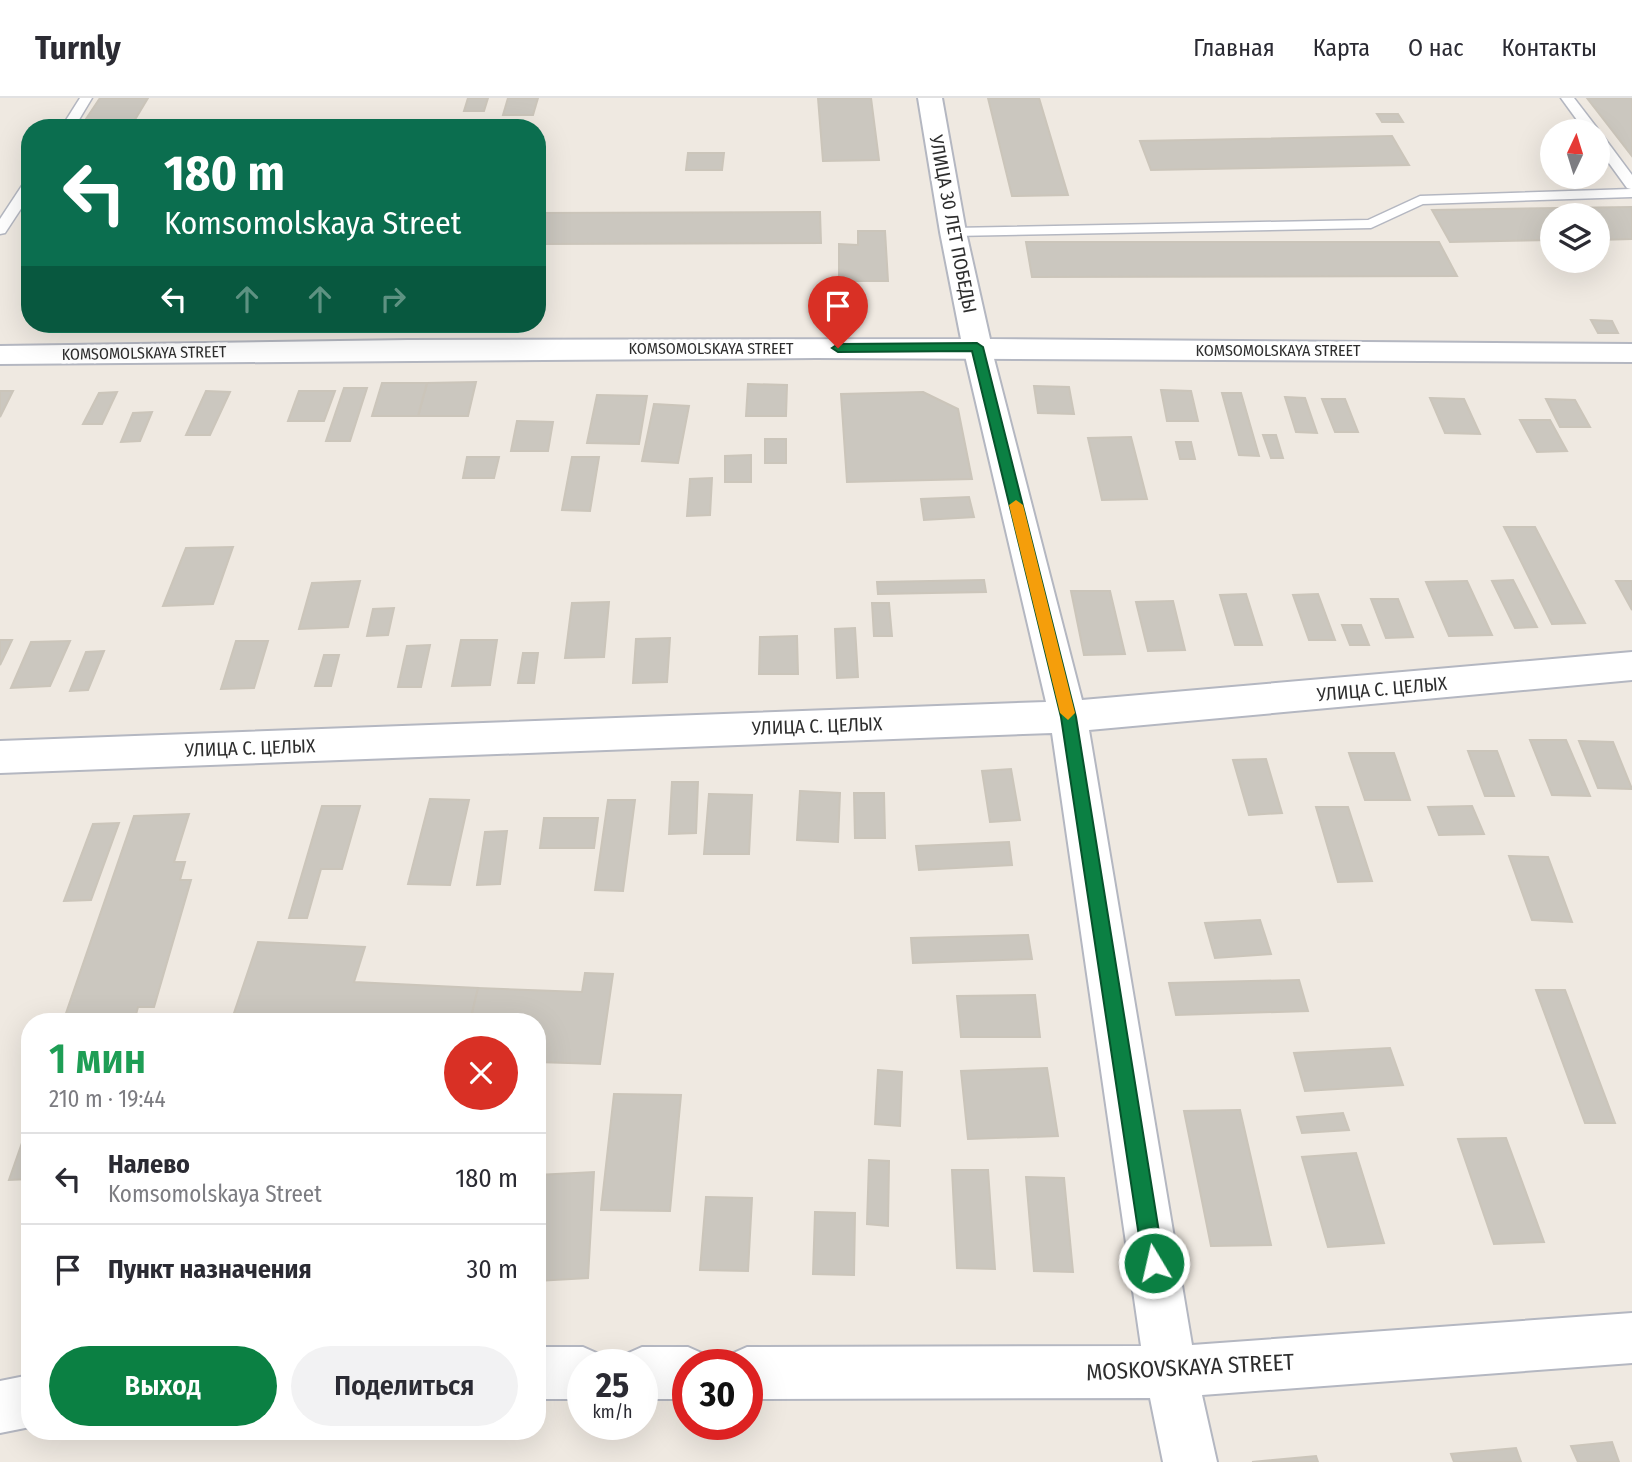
<!DOCTYPE html>
<html lang="ru">
<head>
<meta charset="utf-8">
<style>
	:root { --surface:#fff; --page:#f2f2f3; --text:#2b2b33; --muted:#7c7c81; --line:#e1e1e2; --accent:#0b8043 }
	body { margin:0; font-family:"Fira Sans Condensed",sans-serif; background:var(--page); color:var(--text); height:100vh; display:flex; flex-direction:column; font-size:26px; white-space:nowrap }
	* { box-sizing:border-box; margin:0 }
	p { font-size:23px; color:var(--muted) }
	.icon { flex:none; width:38px; height:38px; fill:none; stroke:currentColor; stroke-width:2; stroke-linecap:round; stroke-linejoin:round }
	.map { position:relative; flex:1; overflow:hidden }
	.drawer { position:absolute; left:21px; top:915px; width:525px; height:427px; display:flex; flex-direction:column; background:var(--surface); border-radius:28px; box-shadow:0 7px 28px #0002 }
	.drawer>* { flex:none }
	.guide { position:absolute; left:21px; top:21px; width:525px; height:214px; border-radius:28px; box-shadow:0 7px 28px #0002; background:#0b6e4f; color:#fff; overflow:hidden }
	.needle { width:46px; rotate:4deg }
	.fabs { position:absolute; left:1540px; top:21px; display:grid; gap:14px }
	.fabs a { display:grid; place-items:center; width:70px; height:70px; border-radius:50%; background:var(--surface); box-shadow:0 7px 28px #0002; font-size:35px }
	.speed { position:absolute; left:567px; top:1251px; display:flex; gap:14px; font-size:35px; font-weight:700; text-align:center }
	.speed>* { display:grid; place-content:center; width:91px; height:91px; border-radius:50%; background:var(--surface); box-shadow:0 7px 28px #0002; line-height:1 }
	.speed small { font-size:18px; font-weight:400 }
	.speed .limit { border:10px solid #d22; background:#fff; color:#111 }
	.pin { position:absolute; display:grid; place-items:center; width:60px; height:60px; color:#fff; margin:-72px -30px; border-radius:50% 50% 50% 0; rotate:-45deg; box-shadow:0 0 7px #0007 }
	.pin .icon { rotate:45deg }
	.me { position:absolute; width:77px; margin:-38px; rotate:351deg; stroke-linejoin:round; filter:drop-shadow(0 0 5px #0008) }
	.turn { display:flex; align-items:center; gap:24px; height:147px; padding:0 28px; font-size:32px }
	.turn .icon { width:91px; height:91px; stroke-width:2.5 }
	.turn b { display:block; font-size:49px; line-height:60px }
	.lanes { display:flex; align-items:center; height:66px; padding:0 28px; background:#0003; justify-content:center; gap:35px; direction:ltr }
	.lanes .off { opacity:.35 }
	.round { display:grid; place-items:center; flex:none; width:74px; height:74px; border-radius:37px; background:var(--page) }
	.headline { display:flex; align-items:center; justify-content:space-between; height:119px; padding:0 28px }
	h1 { font-size:42px; font-weight:600; line-height:52px; color:#1e9e55 }
	.action { display:flex; gap:14px; margin-top:auto; padding:14px 28px }
	.action a { flex:1; height:80px; border-radius:42px; background:var(--accent); color:#fff; font-size:28px; font-weight:600; line-height:80px; text-align:center }
	.action a+a { background:var(--page); color:var(--text) }
	ul { padding:0; list-style:none }
	li { display:flex; align-items:center; gap:21px; height:91px; padding:0 28px; border-top:2px solid var(--line) }
	li div { flex:1 }
	li b { display:block; font-size:26px }
	li em { font-style:normal }
	header { display:flex; align-items:center; gap:42px; box-sizing:border-box; height:98px; padding:0 35px; background:var(--surface); border-bottom:2px solid var(--line) }
	header strong { font-size:33px }
	nav { display:flex; gap:38px; margin-inline-start:auto; font-size:24px }
	.map>svg:first-child { display:block }
</style>
</head>
<body>
<header>
<strong>Turnly</strong>
<nav><a>Главная</a><a>Карта</a><a>О нас</a><a>Контакты</a></nav>
</header>
<div class="map">
<svg width="1632" height="1364" viewBox="0 0 1632 1364">
	<rect width="100%" height="100%" fill="#efe9e1"/>
	<g fill="#cbc7bf" stroke="#cbc5ba" stroke-width="2">
		<polygon points="100,0 148,0 130,30 80,30"/>
		<polygon points="468,0 488,0 484,13 464,13"/>
		<polygon points="508,0 538,0 533,17 503,17"/>
		<polygon points="818,0 871,0 879,62 823,63"/>
		<polygon points="988,0 1039,0 1068,97 1012,98"/>
		<polygon points="1587,0 1632,0 1632,58"/>
		<polygon points="1377,16 1398,16 1403,24 1382,24"/>
		<polygon points="1392,38 1409,67 1151,72 1140,43"/>
		<polygon points="688,55 724,55 722,72 686,72"/>
		<polygon points="1632,109 1632,141 1598,142 1598,117 1552,117 1552,142 1450,144 1432,112"/>
		<polygon points="820,114 821,145 537,146 537,115"/>
		<polygon points="858,133 885,133 888,183 839,183 839,146 858,147"/>
		<polygon points="1026,144 1439,144 1457,178 1032,179"/>
		<polygon points="1591,222 1612,223 1618,235 1598,235"/>
		<polygon points="476,284 468,318 418,318 427,285"/>
		<polygon points="382,285 427,285 418,318 372,318"/>
		<polygon points="748,286 787,287 786,318 746,318"/>
		<polygon points="1034,288 1069,289 1074,316 1038,315"/>
		<polygon points="344,290 367,290 350,343 326,343"/>
		<polygon points="1161,292 1191,293 1198,323 1167,323"/>
		<polygon points="0,293 13,293 0,319"/>
		<polygon points="206,293 230,294 210,337 186,337"/>
		<polygon points="299,293 335,293 324,323 288,323"/>
		<polygon points="117,294 102,326 83,326 99,295"/>
		<polygon points="923,294 958,311 972,381 847,384 841,296"/>
		<polygon points="1222,295 1241,295 1259,358 1239,357"/>
		<polygon points="597,297 647,298 639,346 587,345"/>
		<polygon points="1285,299 1305,300 1317,335 1296,334"/>
		<polygon points="1430,300 1464,301 1480,336 1445,335"/>
		<polygon points="1322,301 1345,301 1358,334 1335,334"/>
		<polygon points="1546,301 1575,302 1590,329 1560,329"/>
		<polygon points="654,306 689,308 678,365 642,363"/>
		<polygon points="152,314 140,343 121,344 133,315"/>
		<polygon points="1520,322 1550,322 1567,353 1537,354"/>
		<polygon points="517,323 553,324 548,353 511,353"/>
		<polygon points="1263,337 1276,337 1283,360 1271,360"/>
		<polygon points="1131,339 1147,401 1102,402 1088,340"/>
		<rect x="765" y="341" width="21" height="24"/>
		<polygon points="1176,344 1191,344 1195,361 1180,361"/>
		<polygon points="751,357 751,384 725,384 725,358"/>
		<polygon points="467,359 499,359 494,380 463,380"/>
		<polygon points="572,359 599,359 590,413 562,412"/>
		<polygon points="712,380 710,417 687,418 690,381"/>
		<polygon points="969,399 974,419 924,422 921,401"/>
		<polygon points="1504,429 1535,429 1585,525 1552,526"/>
		<polygon points="233,449 213,506 163,508 186,450"/>
		<polygon points="984,482 986,494 878,496 877,484"/>
		<polygon points="1513,482 1537,529 1515,530 1492,483"/>
		<polygon points="360,483 348,529 299,531 312,485"/>
		<polygon points="1467,483 1492,537 1449,538 1426,484"/>
		<polygon points="1616,483 1632,483 1632,512"/>
		<polygon points="1071,493 1110,493 1125,556 1084,557"/>
		<polygon points="1246,496 1262,547 1235,547 1220,497"/>
		<polygon points="1318,496 1335,542 1309,542 1293,497"/>
		<polygon points="1371,501 1398,501 1413,539 1386,540"/>
		<polygon points="1173,503 1185,552 1148,553 1136,504"/>
		<polygon points="609,504 604,559 565,560 572,505"/>
		<polygon points="872,505 889,505 892,538 874,538"/>
		<polygon points="394,510 388,537 367,538 373,511"/>
		<polygon points="1342,527 1361,527 1369,547 1350,547"/>
		<polygon points="855,530 858,579 837,580 835,531"/>
		<polygon points="797,538 798,576 759,576 760,539"/>
		<polygon points="670,540 667,584 633,585 636,541"/>
		<polygon points="0,542 12,542 0,567"/>
		<polygon points="461,542 497,542 490,587 452,588"/>
		<polygon points="70,543 50,588 11,590 31,544"/>
		<polygon points="236,543 268,543 254,590 221,591"/>
		<polygon points="430,547 421,589 398,589 407,548"/>
		<polygon points="104,553 88,592 70,593 86,554"/>
		<polygon points="523,555 538,555 534,585 518,585"/>
		<polygon points="324,557 339,557 331,588 315,588"/>
		<polygon points="1530,642 1566,642 1590,698 1552,697"/>
		<polygon points="1579,643 1613,644 1632,691 1598,690"/>
		<polygon points="1468,653 1497,653 1514,698 1485,698"/>
		<polygon points="1349,655 1394,655 1410,702 1365,702"/>
		<polygon points="1266,661 1282,715 1249,717 1233,662"/>
		<polygon points="1011,671 1020,722 990,724 982,673"/>
		<polygon points="672,684 698,684 696,735 669,736"/>
		<polygon points="800,693 840,695 838,744 797,742"/>
		<polygon points="854,695 884,695 885,740 855,740"/>
		<polygon points="709,696 752,697 749,756 704,756"/>
		<polygon points="430,701 469,702 450,787 408,786"/>
		<polygon points="608,702 635,702 623,793 595,792"/>
		<polygon points="322,708 360,708 342,771 321,771 307,820 289,820"/>
		<polygon points="1472,708 1484,736 1439,737 1428,709"/>
		<polygon points="1316,709 1348,709 1372,783 1338,784"/>
		<polygon points="189,716 174,764 185,764 180,782 191,782 154,909 138,909 134,924 63,924 134,718"/>
		<polygon points="544,720 598,720 594,750 540,750"/>
		<polygon points="119,725 91,802 64,803 93,726"/>
		<polygon points="507,733 500,786 477,787 485,734"/>
		<polygon points="1009,744 1012,767 919,772 916,748"/>
		<polygon points="1509,758 1548,759 1572,824 1532,822"/>
		<polygon points="1260,822 1271,856 1215,860 1205,825"/>
		<polygon points="1028,837 1032,861 913,865 911,840"/>
		<polygon points="258,844 365,849 354,884 478,890 470,924 232,921"/>
		<polygon points="585,875 613,876 600,966 537,964 537,924 470,924 478,890 582,894"/>
		<polygon points="1299,882 1308,913 1176,917 1169,885"/>
		<polygon points="1536,892 1565,892 1615,1025 1585,1025"/>
		<polygon points="1035,897 1040,939 961,939 957,898"/>
		<polygon points="1390,950 1403,987 1305,993 1294,955"/>
		<polygon points="1047,970 1058,1038 968,1041 961,973"/>
		<polygon points="878,972 902,974 900,1028 875,1026"/>
		<polygon points="614,996 681,997 670,1113 601,1112"/>
		<polygon points="1240,1012 1271,1147 1211,1148 1184,1013"/>
		<polygon points="1343,1015 1349,1032 1302,1035 1297,1019"/>
		<polygon points="30,1022 30,1081 9,1082"/>
		<polygon points="1506,1040 1544,1144 1494,1146 1458,1041"/>
		<polygon points="1356,1055 1384,1145 1328,1149 1302,1059"/>
		<polygon points="869,1062 889,1063 888,1128 867,1126"/>
		<polygon points="952,1072 988,1072 995,1171 957,1170"/>
		<polygon points="594,1074 588,1180 537,1183 537,1077"/>
		<polygon points="1026,1079 1064,1080 1073,1174 1034,1173"/>
		<polygon points="706,1099 752,1100 748,1173 700,1172"/>
		<polygon points="815,1114 855,1115 854,1177 813,1176"/>
		<polygon points="1612,1344 1619,1364 1578,1364 1571,1348"/>
		<polygon points="1516,1350 1521,1364 1454,1364 1451,1356"/>
		<polygon points="1316,1358 1318,1364 1252,1364"/>
	</g>
	<g fill="none" stroke-linecap="round" stroke-linejoin="round">
		<defs>
			<g id="lane">
				<polygon points="80,0 92,0 74,30 61,30"/>
				<polygon points="1561,0 1574,0 1597,30 1599,33 1598,34 1585,33"/>
				<polygon points="1598,37 1603,38 1632,77 1632,99 1423,106 1371,130 953,138 946,134 953,130 1368,122 1420,98 1631,91 1627,90 1598,50"/>
				<polygon points="30,82 30,97 5,135 0,136 0,121 25,83"/>
			</g>
			<g id="street">
				<polygon points="977,240 987,242 991,249 1082,602 1632,554 1632,582 1089,632 1192,1247 1632,1215 1632,1265 1202,1297 1217,1364 1163,1364 1150,1300 747,1301 747,1267 725,1267 729,1257 747,1249 1141,1248 1052,635 0,675 0,643 1046,604 963,249 967,242"/>
				<polygon points="537,1249 583,1249 601,1257 605,1267 583,1267 583,1301 537,1301"/>
				<polygon points="642,1249 688,1249 706,1257 710,1267 688,1267 688,1301 642,1301 642,1267 620,1267 624,1257"/>
				<polygon points="30,1277 30,1329 0,1335 0,1283"/>
			</g>
			<polygon id="secondary" points="918,0 942,0 966,134 990,241 1632,246 1632,264 816,260 0,266 0,248 408,242 961,241 940,134"/>
		</defs>
		<use href="#lane" stroke="#b4b7c1" stroke-width="3"/>
		<use href="#street" stroke="#b4b7c1" stroke-width="4"/>
		<use href="#secondary" stroke="#b4b7c1" stroke-width="4"/>
		<use href="#lane" fill="#fff" fill-rule="evenodd"/>
		<use href="#street" fill="#fff" fill-rule="evenodd"/>
		<use href="#secondary" fill="#fff" fill-rule="evenodd"/>
	</g>
	<polygon fill="#0b8043" stroke="#07532c" stroke-width="2" points="977,245 983,249 1076,619 1164,1165 1161,1172 1154,1175 1146,1172 1143,1165 1061,619 972,253 838,254 832,250 838,246"/>
	<polygon fill="#f59e0b" points="1016,402 1023,407 1075,615 1068,622 1060,615 1009,407"/>
	<g text-anchor="middle" dominant-baseline="central" stroke-width="7" stroke-linejoin="round" paint-order="stroke">
		<g font-size="16" fill="#2e2e2e" stroke="#fff">
			<text x="711" y="250">KOMSOMOLSKAYA STREET</text>
			<text x="1278" y="252">KOMSOMOLSKAYA STREET</text>
			<text transform="translate(144 255) rotate(-1)">KOMSOMOLSKAYA STREET</text>
		</g>
		<g font-size="19" fill="#2e2e2e" stroke="#fff">
			<text transform="translate(953 126) rotate(79)">УЛИЦА 30 ЛЕТ ПОБЕДЫ</text>
			<text transform="translate(1382 591) rotate(-5)">УЛИЦА С. ЦЕЛЫХ</text>
			<text transform="translate(817 628) rotate(-2)">УЛИЦА С. ЦЕЛЫХ</text>
			<text transform="translate(250 650) rotate(-2)">УЛИЦА С. ЦЕЛЫХ</text>
		</g>
		<g font-size="23" fill="#2e2e2e" stroke="#fff">
			<text transform="translate(1190 1269) rotate(-3)">MOSKOVSKAYA STREET</text>
		</g>
	</g>
</svg>
<div class="fabs">
<a><svg class="needle" viewBox="-14 -14 28 28"><path d="M0-13l5 13h-10z" fill="#e53935"/><path d="M0 13l5-13h-10z" fill="#7c7c81"/></svg></a>
<a><svg class="icon" aria-label="layers" viewBox="0 0 24 24"><path d="M12 4l9 5-9 5-9-5zM3 14l9 5 9-5"/></svg></a>
</div>
<div class="speed"><div>25<small>km/h</small></div><div class="limit">30</div></div>
<div class="pin" style="left:838px;top:250px;background:#d93025"><svg class="icon" aria-label="arrive" viewBox="0 0 24 24"><path d="M6 21V4h12l-3 4 3 4H6"/></svg></div>
<svg class="me" style="left:1154px;top:1165px" viewBox="-20 -20 40 40"><circle r="17" fill="#0b8043" stroke="#fff" stroke-width="3"/><path d="M0-11L8 9 0 5-8 9z" fill="#fff"/></svg>
<div class="guide">
<div class="turn"><svg class="icon" aria-label="left" viewBox="0 0 24 24"><path d="M17 20v-9H6M10 6l-5 5 5 5"/></svg><div><b>180 m</b>Komsomolskaya Street</div></div>
<div class="lanes"><svg class="icon" aria-label="left" viewBox="0 0 24 24"><path d="M17 20v-9H6M10 6l-5 5 5 5"/></svg><svg class="icon off" aria-label="ahead" viewBox="0 0 24 24"><path d="M12 20V5M6 11l6-6 6 6"/></svg><svg class="icon off" aria-label="ahead" viewBox="0 0 24 24"><path d="M12 20V5M6 11l6-6 6 6"/></svg><svg class="icon off" aria-label="right" viewBox="0 0 24 24"><path d="M7 20v-9h11M14 6l5 5-5 5"/></svg></div>
</div>
<section class="drawer">
<div class="headline"><div><h1>1 мин</h1><p>210 m · 19:44</p></div><a class="round" style="background:#d93025;color:#fff"><svg class="icon" aria-label="close" viewBox="0 0 24 24"><path d="M6 6l12 12M18 6L6 18"/></svg></a></div>
<ul>
<li><svg class="icon" aria-label="left" viewBox="0 0 24 24"><path d="M17 20v-9H6M10 6l-5 5 5 5"/></svg><div><b>Налево</b><p>Komsomolskaya Street</p></div><em>180 m</em></li>
<li><svg class="icon" aria-label="arrive" viewBox="0 0 24 24"><path d="M6 21V4h12l-3 4 3 4H6"/></svg><div><b>Пункт назначения</b></div><em>30 m</em></li>
</ul>
<div class="action"><a>Выход</a><a>Поделиться</a></div>
</section>
</div>
</body>
</html>
